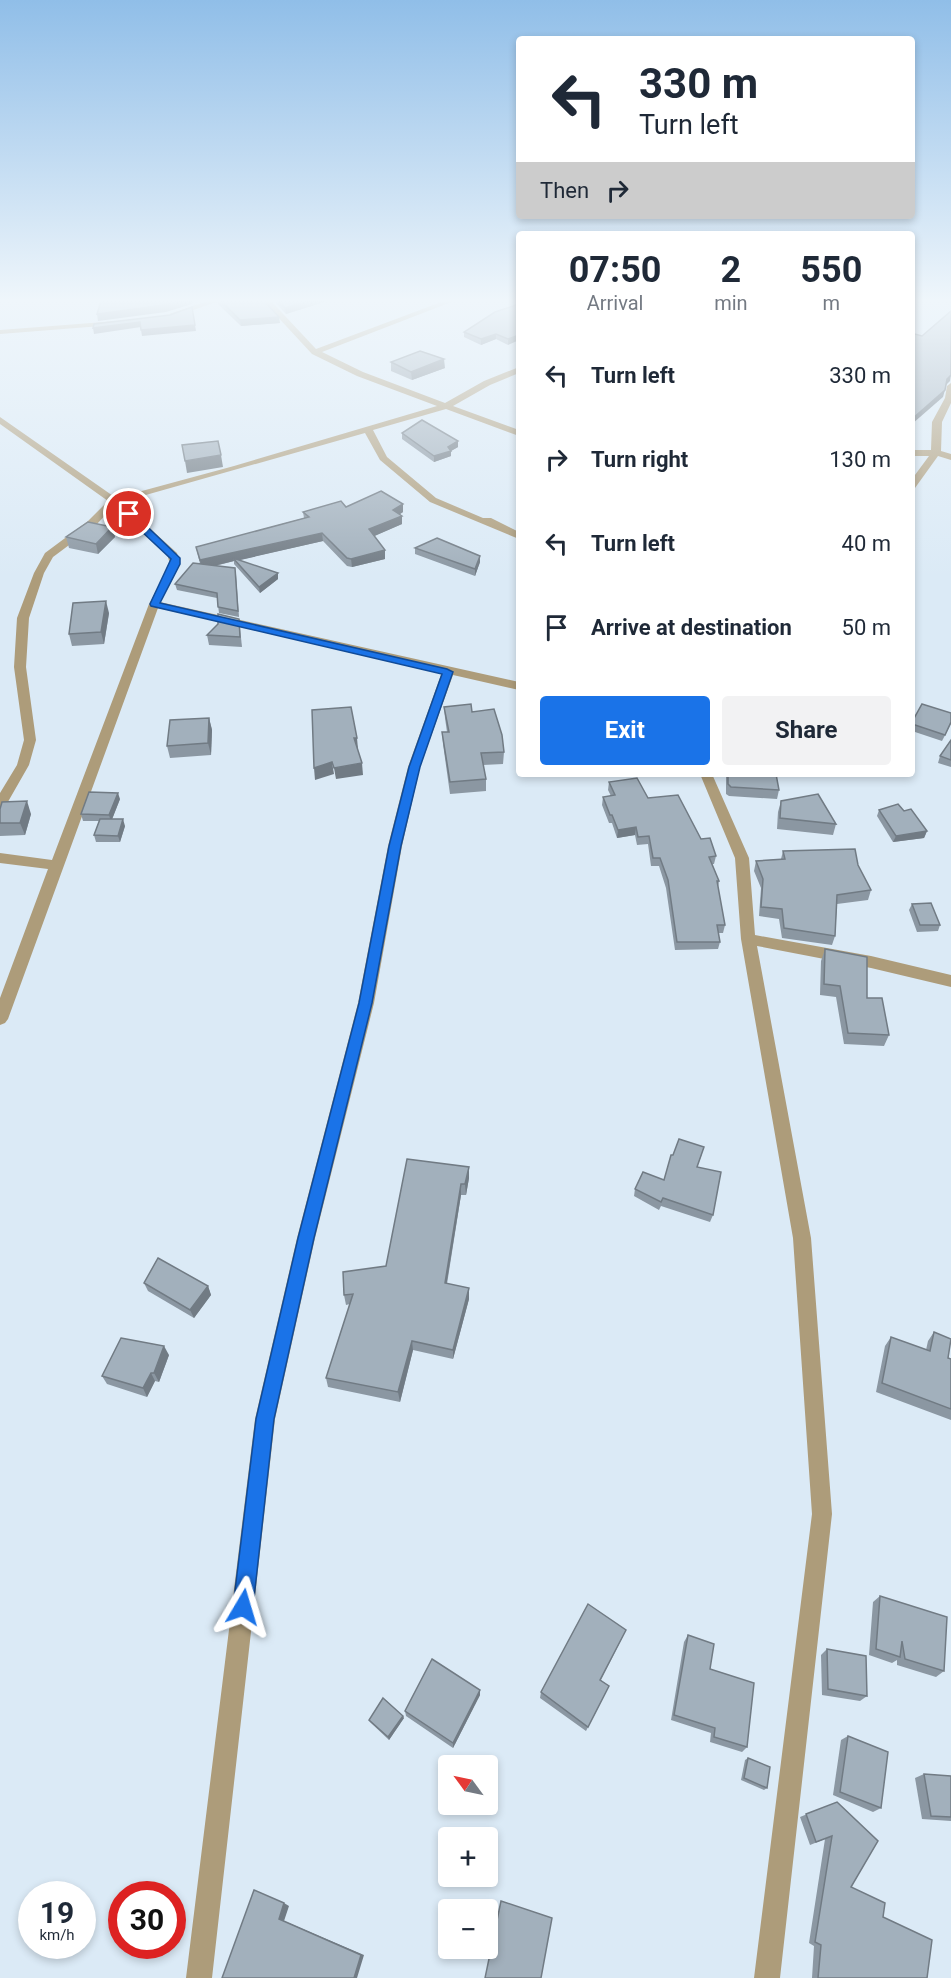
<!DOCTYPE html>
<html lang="en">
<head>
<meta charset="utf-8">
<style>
	:root { --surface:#fff; --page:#f2f2f3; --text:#1f2937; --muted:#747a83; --accent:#1a73e8 }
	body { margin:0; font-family:Roboto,sans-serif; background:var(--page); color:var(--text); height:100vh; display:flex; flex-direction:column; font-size:22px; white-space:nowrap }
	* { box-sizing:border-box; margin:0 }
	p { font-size:20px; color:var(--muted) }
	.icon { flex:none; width:33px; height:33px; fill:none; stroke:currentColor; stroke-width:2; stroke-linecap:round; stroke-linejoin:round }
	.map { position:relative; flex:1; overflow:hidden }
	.details { position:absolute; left:516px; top:231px; width:399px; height:546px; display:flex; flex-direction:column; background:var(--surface); border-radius:6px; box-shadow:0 3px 9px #0003 }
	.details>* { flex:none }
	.top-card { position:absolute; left:516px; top:36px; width:399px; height:183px; border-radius:6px; box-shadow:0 3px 9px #0003; background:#fff; color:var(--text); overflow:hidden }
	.needle { width:39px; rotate:303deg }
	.controls { position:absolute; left:438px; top:1755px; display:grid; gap:12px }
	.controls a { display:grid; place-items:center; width:60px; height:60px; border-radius:6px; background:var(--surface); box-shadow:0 3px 9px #0003; font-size:30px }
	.speed { position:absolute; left:18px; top:1881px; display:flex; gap:12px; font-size:30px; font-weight:700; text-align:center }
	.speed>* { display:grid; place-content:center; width:78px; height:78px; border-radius:50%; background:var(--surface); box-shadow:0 3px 9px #0003; line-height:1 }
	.speed small { font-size:15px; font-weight:400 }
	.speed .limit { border:9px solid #d22; background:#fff; color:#111 }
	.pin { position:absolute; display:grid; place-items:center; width:51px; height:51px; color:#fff; margin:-26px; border:3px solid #fff; border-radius:50%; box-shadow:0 2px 6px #0007 }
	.me { position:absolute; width:66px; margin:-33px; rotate:7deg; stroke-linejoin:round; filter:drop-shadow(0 0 4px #0008) }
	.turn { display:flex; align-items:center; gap:21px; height:126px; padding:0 24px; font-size:27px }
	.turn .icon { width:78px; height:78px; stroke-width:2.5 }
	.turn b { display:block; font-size:42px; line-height:51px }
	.then { display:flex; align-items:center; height:57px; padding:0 24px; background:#0003; gap:12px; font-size:22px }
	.eta { display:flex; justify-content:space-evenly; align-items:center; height:102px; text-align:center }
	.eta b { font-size:36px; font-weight:700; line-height:42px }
	.button { display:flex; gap:12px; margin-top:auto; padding:12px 24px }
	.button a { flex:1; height:69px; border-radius:6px; background:var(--accent); color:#fff; font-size:24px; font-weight:700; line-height:69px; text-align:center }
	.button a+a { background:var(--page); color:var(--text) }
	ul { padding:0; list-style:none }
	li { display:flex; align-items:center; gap:18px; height:84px; padding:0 24px }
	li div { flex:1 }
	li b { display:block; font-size:22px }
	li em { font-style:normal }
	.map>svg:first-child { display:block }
</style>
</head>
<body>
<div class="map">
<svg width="951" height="1978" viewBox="0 0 951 1978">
	<rect width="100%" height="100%" fill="#dbeaf6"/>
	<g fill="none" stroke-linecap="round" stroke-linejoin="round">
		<g fill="#ad9c7a" fill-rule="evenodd">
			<polygon points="208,301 219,301 176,316 169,314"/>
			<polygon points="263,301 271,301 316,349 444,301 454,301 322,352 363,372 445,403 484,381 519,367 519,373 490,385 453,406 519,430 519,436 446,409 373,430 387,457 436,498 483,518 491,518 519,532 519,539 430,502 380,460 365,433 121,502 177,553 180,564 160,602 519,682 519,690 453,675 420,767 402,846 374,1003 315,1238 275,1419 212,1978 186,1978 255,1419 297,1238 358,1003 388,846 408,767 442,672 158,608 8,1019 5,1023 0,1025 0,998 48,869 0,863 0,853 52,860 149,604 170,564 167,554 114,506 96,525 53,557 44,573 29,618 26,667 36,740 29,765 5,807 0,808 0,793 17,765 24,740 14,667 17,618 34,573 45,553 88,521 108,501 0,424 0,417 116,498 234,466 437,406 357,376 312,354"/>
			<polygon points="117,321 118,323 114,325 0,334 0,330"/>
			<polygon points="951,383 951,403 942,422 941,451 951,454 951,460 938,456 915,488 912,489 912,479 929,456 912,456 912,450 931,450 932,422 945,398 947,386"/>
			<polygon points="700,774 712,774 749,858 755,935 871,956 951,975 951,987 871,968 757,946 811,1238 832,1514 780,1978 754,1978 812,1514 793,1238 741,939 735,858"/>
		</g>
	</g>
	<g fill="#8b97a2">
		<polygon points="218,301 264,301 280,323 241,326 218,304"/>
		<polygon points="274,301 324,301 324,302 286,314"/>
		<polygon points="519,304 508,345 496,339 481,345 464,337 464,332"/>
		<polygon points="391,362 445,368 412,380 391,371"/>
		<polygon points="402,433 458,447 451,451 451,456 434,462 402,439"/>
		<polygon points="403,504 403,512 400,514 402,516 402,524 374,536 385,550 385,559 352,567 347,566 323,541 239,560 278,579 260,593 234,564 234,561 215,566 236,574 239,617 219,613 217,598 177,590 175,584 200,564 196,547 304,518 303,512 346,507"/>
		<polygon points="112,527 115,537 98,554 69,548 66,537"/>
		<polygon points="415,548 480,562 475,576 415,554"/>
		<polygon points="109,613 104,644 72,646 69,634"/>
		<polygon points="239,619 242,647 209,645 207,635"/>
		<polygon points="444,707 472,712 504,752 503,764 483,765 486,779 486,791 450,794 443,744 442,732 447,732 445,718"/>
		<polygon points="209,718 212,730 211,755 170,758 167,746"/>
		<polygon points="912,722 951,724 942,741 912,731"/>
		<polygon points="951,740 951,767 938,763 940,756"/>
		<polygon points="726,774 776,774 779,790 777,799 729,796 726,794"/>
		<polygon points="609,782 648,798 701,839 716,856 714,864 712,864 719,881 718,887 725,925 723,933 718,933 720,942 718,949 675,950 666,888 659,866 651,866 648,844 637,845 635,835 617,838 612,823 609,823 602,805 603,797 611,796 608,790"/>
		<polygon points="120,799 112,819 125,826 120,842 96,842 94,835 99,821 83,821 81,814"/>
		<polygon points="781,801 836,824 833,835 777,829 778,812"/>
		<polygon points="0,809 31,814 25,835 0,836"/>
		<polygon points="879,810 904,811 927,831 924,838 893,842 877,816"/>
		<polygon points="783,851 858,865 871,890 868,900 837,904 835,936 832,945 782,938 779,919 759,916 761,888 754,871 756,861 781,859"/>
		<polygon points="912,904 940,925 938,931 917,932 909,910"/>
		<polygon points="825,949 867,998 889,1035 884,1046 844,1044 836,997 820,995 821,961"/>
		<polygon points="702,1154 697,1167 713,1215 710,1222 661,1206 659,1210 634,1196 635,1189 664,1180 673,1155"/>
		<polygon points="407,1159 469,1178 466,1195 461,1195 447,1284 469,1288 469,1299 453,1359 413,1350 400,1402 328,1387 326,1378 350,1304 346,1305 344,1295 386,1266"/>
		<polygon points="144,1283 208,1286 211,1295 194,1318 148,1291"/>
		<polygon points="934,1332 948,1358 951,1359 951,1420 876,1392 885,1346 891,1337 926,1350 928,1341"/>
		<polygon points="169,1355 159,1382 155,1381 147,1397 107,1384 102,1376"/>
		<polygon points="880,1596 944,1671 936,1677 897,1665 897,1660 892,1663 869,1655 873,1602"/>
		<polygon points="688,1635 747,1747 742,1752 710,1742 711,1733 671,1720 684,1642"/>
		<polygon points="623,1636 601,1680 609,1686 586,1731 540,1698 541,1692"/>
		<polygon points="827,1649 867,1696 860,1701 822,1695 821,1655"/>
		<polygon points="480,1690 480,1695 453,1748 406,1716 405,1711"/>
		<polygon points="404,1718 389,1740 370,1722 369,1720"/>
		<polygon points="848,1736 881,1808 873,1812 833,1795 841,1740"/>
		<polygon points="748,1758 767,1788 764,1790 741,1780 745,1760"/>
		<polygon points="924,1774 951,1776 951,1821 922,1819 915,1778"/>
		<polygon points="837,1802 851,1887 883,1917 927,1978 812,1978 814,1946 809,1943 825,1839 810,1845 800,1817"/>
	</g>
	<g fill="#717b84">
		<polygon points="181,301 192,301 192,304 166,312 98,321 97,314"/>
		<polygon points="309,301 324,301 324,302 286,314 285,308"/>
		<polygon points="192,307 196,331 142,336 141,330"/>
		<polygon points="279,317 280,323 241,326 240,320"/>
		<polygon points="140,322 141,327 94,334 93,328"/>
		<polygon points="496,334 496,339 481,345 481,339"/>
		<polygon points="519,335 519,340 508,345 508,339"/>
		<polygon points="444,359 445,368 412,380 411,372"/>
		<polygon points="951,375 950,381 945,386 947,379"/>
		<polygon points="945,390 943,397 912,424 912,419"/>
		<polygon points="458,441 458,447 451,451 451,456 434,462 434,456"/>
		<polygon points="221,455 223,467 187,473 185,461"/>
		<polygon points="403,504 403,512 394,518 393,510"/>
		<polygon points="402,516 402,524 370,538 369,529"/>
		<polygon points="112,527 115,537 98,554 96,544"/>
		<polygon points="322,533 323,541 236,561 233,558 234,561 201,569 200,560"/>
		<polygon points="385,550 385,559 352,567 351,559"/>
		<polygon points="480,556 480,562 475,576 475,569"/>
		<polygon points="278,573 278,579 260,593 259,587"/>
		<polygon points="106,601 109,613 104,644 101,632"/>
		<polygon points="209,718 212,730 211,755 208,743"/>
		<polygon points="354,738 357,738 358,749 355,750"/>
		<polygon points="332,762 334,774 315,780 314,768"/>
		<polygon points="362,763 363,775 336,779 334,768"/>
		<polygon points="118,793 120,799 111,822 109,815"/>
		<polygon points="27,801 31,814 25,835 20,823"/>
		<polygon points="123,819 125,826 120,842 118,836"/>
		<polygon points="636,827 635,835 617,838 618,830"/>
		<polygon points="927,831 924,838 893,842 896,836"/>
		<polygon points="469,1167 469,1178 466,1195 465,1184"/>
		<polygon points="461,1184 461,1195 445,1293 445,1283"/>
		<polygon points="208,1286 211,1295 194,1318 190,1310"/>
		<polygon points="469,1288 469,1299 453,1359 453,1350"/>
		<polygon points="412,1341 413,1350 400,1402 398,1392"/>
		<polygon points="164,1346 169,1355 159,1382 154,1373"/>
		<polygon points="151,1373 155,1381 147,1397 143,1388"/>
		<polygon points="480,1690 480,1695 453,1748 453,1743"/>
		<polygon points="403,1716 404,1718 389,1740 388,1737"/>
		<polygon points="284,1903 289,1906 284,1921 364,1955 357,1978 354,1978 279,1919"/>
	</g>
	<g fill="#a2b0bc" stroke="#717b84" stroke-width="1.5">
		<polygon points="101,301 181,301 165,305 97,314"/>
		<polygon points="221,301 264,301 279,317 240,320"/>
		<polygon points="279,301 309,301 285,308"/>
		<polygon points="519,304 519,335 508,339 496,334 481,339 464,332 495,312"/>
		<polygon points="192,307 195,325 141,330 140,322 93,328 94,324 170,315"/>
		<polygon points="951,311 951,375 947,379 945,390 912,419 912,338 915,334 922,336"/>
		<polygon points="420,351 444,359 411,372 391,362"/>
		<polygon points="422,420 458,441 448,447 451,451 434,456 402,433"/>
		<polygon points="218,441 221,455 185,461 182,445"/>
		<polygon points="381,491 403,504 393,510 402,516 369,529 385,550 351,559 347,558 322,533 200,560 196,547 309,517 303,512 341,501 346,507"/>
		<polygon points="88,522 112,527 96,544 66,537"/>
		<polygon points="437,538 480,556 475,569 415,548"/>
		<polygon points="233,558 278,573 259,587"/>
		<polygon points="193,563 235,568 238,611 218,607 217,593 175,584"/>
		<polygon points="106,601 101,632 69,634 73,603"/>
		<polygon points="218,614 239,619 240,637 207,635 218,624"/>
		<polygon points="471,704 472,712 494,709 502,735 504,752 481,753 486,779 450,782 442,732 449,732 444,707"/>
		<polygon points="922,704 951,713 951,722 945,735 912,724 912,722"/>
		<polygon points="351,707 357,738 354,738 362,763 334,768 332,762 314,768 312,710"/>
		<polygon points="209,718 208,743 167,746 170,720"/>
		<polygon points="951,740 951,760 940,756"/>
		<polygon points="728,774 776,774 779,790 731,787 728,784"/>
		<polygon points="637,778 648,798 678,795 701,839 710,838 716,856 709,857 719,881 717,881 725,925 717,925 720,942 677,942 668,880 660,858 653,858 649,836 638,837 636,827 618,830 612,815 610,815 603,797 615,795 609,782"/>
		<polygon points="89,792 118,793 109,815 81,814"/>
		<polygon points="818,794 836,824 780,818 781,801"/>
		<polygon points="27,801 20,823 0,823 0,809 2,802"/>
		<polygon points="898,804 904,811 911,809 927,831 896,836 879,810"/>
		<polygon points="100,819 123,819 118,836 94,835"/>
		<polygon points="855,849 858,865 871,890 837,895 835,936 784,928 782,909 761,907 763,879 756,861 785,859 783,851"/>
		<polygon points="931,903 940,925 920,925 912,904"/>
		<polygon points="825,949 867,957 867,998 882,998 889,1035 848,1033 840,986 824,984"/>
		<polygon points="679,1139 704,1147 697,1167 721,1172 713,1215 663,1198 661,1202 635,1189 643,1172 664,1180 671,1155 673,1155"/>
		<polygon points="407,1159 469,1167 465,1184 461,1184 445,1283 469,1288 453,1350 412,1341 398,1392 326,1378 353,1294 344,1295 343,1272 386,1266"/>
		<polygon points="158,1258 208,1286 190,1310 144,1283"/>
		<polygon points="934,1332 951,1339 948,1358 951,1359 951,1409 882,1383 891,1337 930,1351"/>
		<polygon points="121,1338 164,1346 154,1373 151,1373 143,1388 102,1376"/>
		<polygon points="880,1596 947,1617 944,1671 905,1659 902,1641 900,1657 876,1649"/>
		<polygon points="588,1604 626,1630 600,1680 609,1686 588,1727 541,1692"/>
		<polygon points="688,1635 714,1644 710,1669 754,1683 747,1747 714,1737 715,1728 674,1715"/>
		<polygon points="827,1649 866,1656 867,1696 828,1689"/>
		<polygon points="432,1659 480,1690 453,1743 405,1711"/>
		<polygon points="383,1698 403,1716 388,1737 369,1720"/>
		<polygon points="848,1736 888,1752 881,1808 840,1792"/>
		<polygon points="748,1758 770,1767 767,1788 744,1778"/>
		<polygon points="924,1774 951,1776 951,1817 931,1816"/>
		<polygon points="837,1802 878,1841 851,1887 885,1903 883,1917 932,1940 927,1978 818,1978 821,1945 815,1942 832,1836 816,1842 806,1814"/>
		<polygon points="254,1890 284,1903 279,1919 361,1955 354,1978 222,1978"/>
		<polygon points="501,1901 552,1918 541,1978 485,1978"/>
	</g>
	<linearGradient id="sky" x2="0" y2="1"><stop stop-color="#90bee8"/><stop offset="0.52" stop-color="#eff6fb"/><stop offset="1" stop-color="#eff6fb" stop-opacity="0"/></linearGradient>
	<rect width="951" height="578" fill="url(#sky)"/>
	<polygon fill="#1a73e8" stroke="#114b97" stroke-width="1.5" points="125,512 132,512 180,558 180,564 160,603 447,669 453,672 420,767 401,846 372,1003 314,1238 274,1419 253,1607 250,1614 243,1617 236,1614 233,1607 256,1419 298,1238 359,1003 389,846 409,767 442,674 151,606 150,604 171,559 125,516"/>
</svg>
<div class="controls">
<a><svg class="needle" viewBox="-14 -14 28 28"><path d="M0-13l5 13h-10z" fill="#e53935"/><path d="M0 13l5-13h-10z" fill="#747a83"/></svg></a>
<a>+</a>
<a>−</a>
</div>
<div class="speed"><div>19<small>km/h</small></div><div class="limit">30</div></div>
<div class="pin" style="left:129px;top:514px;background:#d93025"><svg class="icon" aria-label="arrive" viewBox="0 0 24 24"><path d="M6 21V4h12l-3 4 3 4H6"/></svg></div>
<svg class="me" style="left:243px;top:1607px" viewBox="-20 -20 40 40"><path d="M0-17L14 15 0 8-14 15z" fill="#1a73e8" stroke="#fff" stroke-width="4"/></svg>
<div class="top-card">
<div class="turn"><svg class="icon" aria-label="left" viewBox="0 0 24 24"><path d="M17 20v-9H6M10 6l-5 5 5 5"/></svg><div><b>330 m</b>Turn left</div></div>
<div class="then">Then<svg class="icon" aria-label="right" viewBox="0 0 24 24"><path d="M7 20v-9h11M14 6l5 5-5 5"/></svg></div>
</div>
<section class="details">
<div class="eta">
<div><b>07:50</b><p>Arrival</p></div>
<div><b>2</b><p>min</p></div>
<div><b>550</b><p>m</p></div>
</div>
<ul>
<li><svg class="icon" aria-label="left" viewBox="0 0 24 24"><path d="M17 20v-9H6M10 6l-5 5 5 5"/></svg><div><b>Turn left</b></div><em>330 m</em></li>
<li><svg class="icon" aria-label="right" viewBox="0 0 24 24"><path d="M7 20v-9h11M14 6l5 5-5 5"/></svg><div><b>Turn right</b></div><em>130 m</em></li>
<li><svg class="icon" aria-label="left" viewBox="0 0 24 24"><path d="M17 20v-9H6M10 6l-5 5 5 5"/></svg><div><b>Turn left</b></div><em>40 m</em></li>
<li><svg class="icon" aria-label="arrive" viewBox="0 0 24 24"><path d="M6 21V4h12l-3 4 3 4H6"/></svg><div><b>Arrive at destination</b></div><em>50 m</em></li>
</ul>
<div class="button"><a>Exit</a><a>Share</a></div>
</section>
</div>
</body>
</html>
